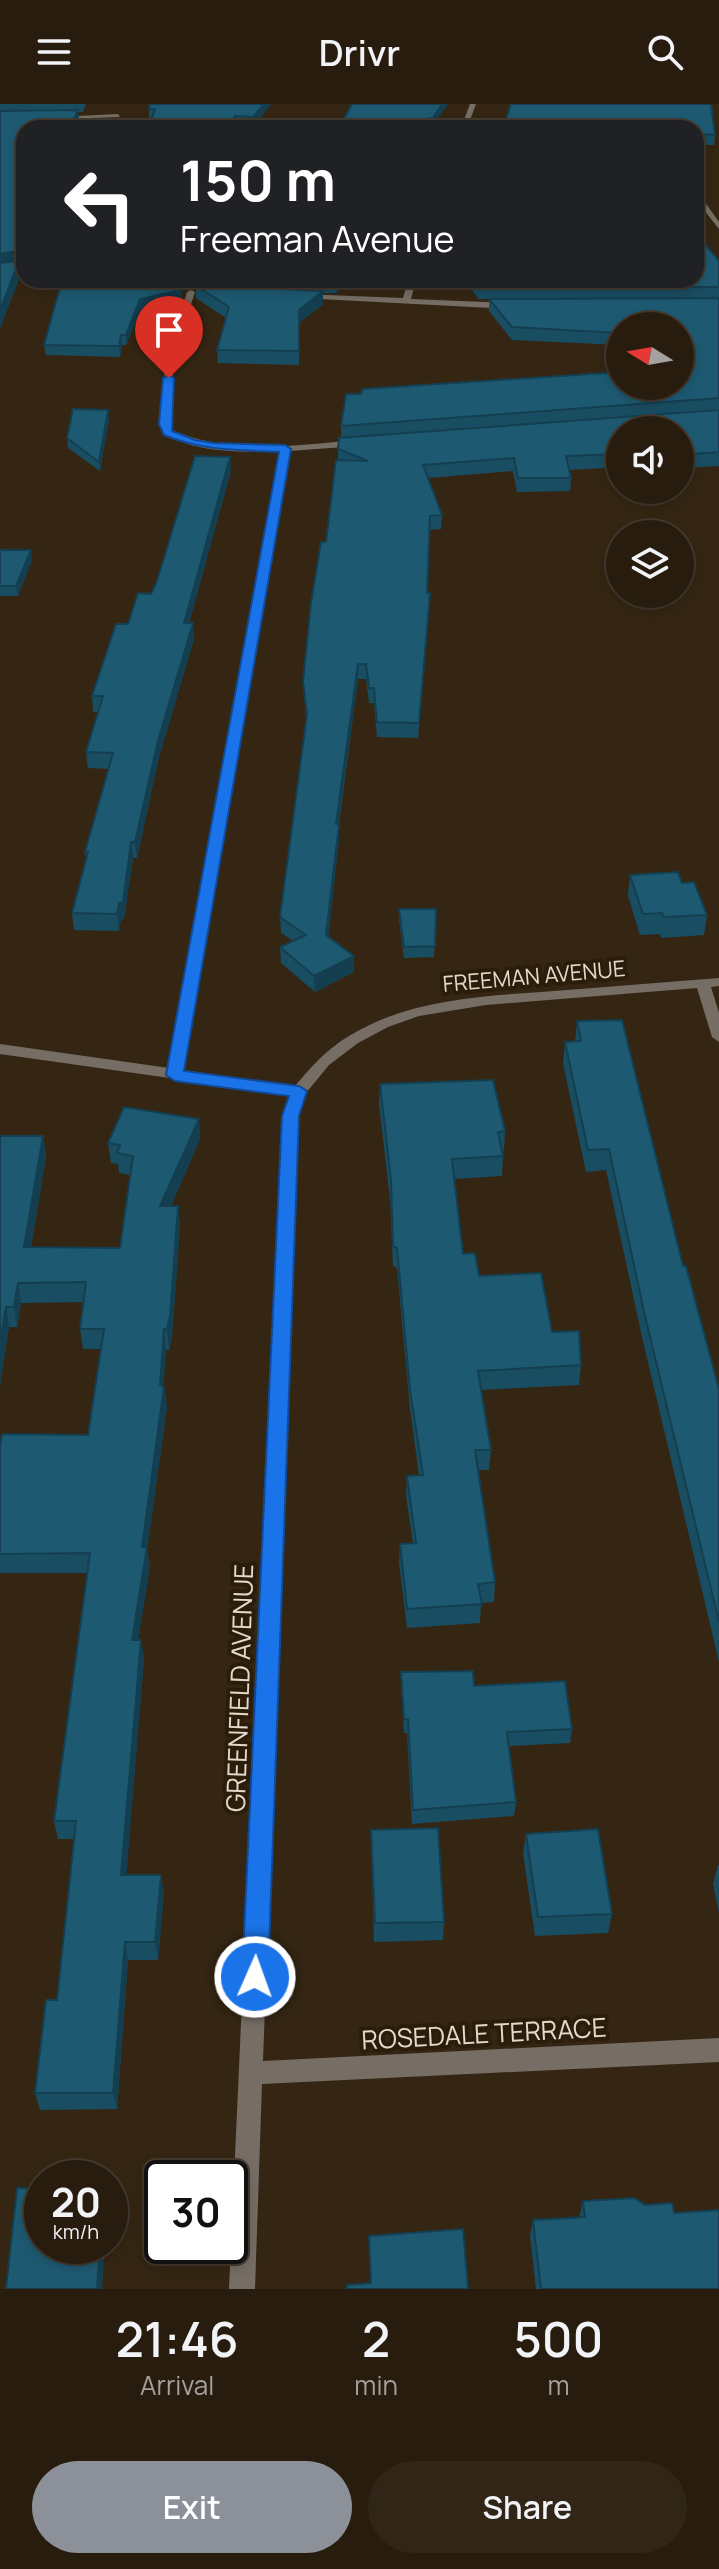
<!DOCTYPE html>
<html lang="en">
<head>
<meta charset="utf-8">
<style>
	:root { --surface:#281c0e; --page:#302517; --text:#f1f3f6; --muted:#a5a19e; --line:#443a2e; --accent:#8c9099 }
	body { margin:0; font-family:Manrope,sans-serif; background:var(--page); color:var(--text); height:100vh; display:flex; flex-direction:column; font-size:30px; white-space:nowrap }
	* { box-sizing:border-box; margin:0 }
	p { font-size:26px; color:var(--muted) }
	.icon { flex:none; width:44px; height:44px; fill:none; stroke:currentColor; stroke-width:2; stroke-linecap:round; stroke-linejoin:round }
	.map { position:relative; height:2185px; overflow:hidden }
	.drawer { display:flex; flex-direction:column; background:var(--surface); flex:1 }
	.drawer>* { flex:none }
	.guide { position:absolute; left:16px; top:16px; width:688px; height:168px; border-radius:24px; box-shadow:0 4px 12px #0003,0 0 0 2px var(--line); background:#202124; color:#fff; overflow:hidden }
	.needle { width:52px; rotate:281deg }
	.tools { position:absolute; left:606px; top:208px; display:grid; gap:16px }
	.tools a { display:grid; place-items:center; width:88px; height:88px; border-radius:50%; background:var(--surface); box-shadow:0 4px 12px #0003,0 0 0 2px var(--line); font-size:40px }
	.speed { position:absolute; left:24px; top:2056px; display:flex; gap:16px; font-size:40px; font-weight:700; text-align:center }
	.speed>* { display:grid; place-content:center; width:104px; height:104px; border-radius:50%; background:var(--surface); box-shadow:0 4px 12px #0003,0 0 0 2px var(--line); line-height:1 }
	.speed small { font-size:20px; font-weight:400 }
	.speed .limit { border:4px solid #111; border-radius:12px; background:#fff; color:#111 }
	.pin { position:absolute; display:grid; place-items:center; width:68px; height:68px; color:#fff; margin:-82px -34px; border-radius:50% 50% 50% 0; rotate:-45deg; box-shadow:0 0 8px #0007 }
	.pin .icon { rotate:45deg }
	.me { position:absolute; width:88px; margin:-44px; rotate:2deg; stroke-linejoin:round; filter:drop-shadow(0 0 6px #0008) }
	.turn { display:flex; align-items:center; gap:28px; height:168px; padding:0 32px; font-size:36px }
	.turn .icon { width:104px; height:104px; stroke-width:2.5 }
	.turn b { display:block; font-size:56px; line-height:68px }
	.eta { display:flex; justify-content:space-evenly; align-items:center; height:136px; text-align:center }
	.eta b { font-size:48px; font-weight:600; line-height:56px }
	.primary-button { display:flex; gap:16px; margin-top:auto; padding:16px 32px }
	.primary-button a { flex:1; height:92px; border-radius:48px; background:var(--accent); color:#fff; font-size:32px; font-weight:600; line-height:92px; text-align:center }
	.primary-button a+a { background:var(--page); color:var(--text) }
	header { display:flex; justify-content:space-between; align-items:center; height:104px; padding:0 32px; background:var(--surface); font-size:36px; font-weight:600 }
	.map>svg:first-child { display:block }
</style>
</head>
<body>
<header><svg class="icon" aria-label="menu" viewBox="0 0 24 24"><path d="M4 6h16M4 12h16M4 18h16"/></svg>Drivr<svg class="icon" aria-label="search" viewBox="0 0 24 24"><circle cx="10" cy="10" r="6"/><path d="M15 15l6 6"/></svg></header>
<div class="map">
<svg width="719" height="2185" viewBox="0 0 719 2185">
	<rect width="100%" height="100%" fill="#352613"/>
	<g fill="none" stroke-linecap="round" stroke-linejoin="round">
		<g fill="#766e65" fill-rule="evenodd">
			<polygon points="470,0 476,0 467,24 461,24"/>
			<polygon points="118,10 120,13 60,15 57,13"/>
			<polygon points="696,71 700,73 702,94 719,118 719,125 696,96"/>
			<polygon points="0,158 24,160 24,164 0,162"/>
			<polygon points="408,176 416,176 411,195 510,199 514,202 510,205 301,194 297,192 301,190 403,194"/>
			<path d="M191 186 195 188 174 252 170 320 172 326C230 352 297 341 358 336L363 339 358 342 289 347 183 966 295 982C311 963 327 945 349 932 414 892 493 892 567 886 618 882 668 878 719 874V882L711 883 719 909V938L712 933 697 884 486 901 419 912 388 923 358 939 329 961 306 989 298 1012 263 1957 719 1934V1958L262 1980 255 2185H229L282 1012 290 991 0 950V940L169 964 280 347C243 348 194 350 163 328L160 320 166 252 187 188Z"/>
		</g>
	</g>
	<g fill="#194d62">
		<polygon points="0,0 86,0 83,8 78,8 79,18 76,24 24,24 24,160 20,161 21,170 0,224"/>
		<polygon points="271,0 254,22 236,21 235,24 149,24 152,14 149,14 149,5"/>
		<polygon points="712,2 715,31 714,41 696,41 696,24"/>
		<polygon points="719,157 719,362 680,364 680,326 620,326 620,363 569,366 571,374 570,387 517,388 513,367 428,374 442,411 441,425 429,426 427,489 429,503 418,634 377,633 374,599 369,599 366,575 358,575 339,720 339,735 328,832 354,868 315,888 281,859 280,843 293,837 281,829 280,813 306,616 303,577 326,438 338,356 338,345 341,334 341,322 680,282 680,222 620,222 620,241 512,236 489,207 489,195 519,195 479,195 463,176 696,176"/>
		<polygon points="62,176 182,192 181,196 141,206 126,241 122,241 120,253 46,251 44,241"/>
		<polygon points="145,176 353,176 336,189 323,189 323,200 299,219 299,261 218,259 217,246 226,214 196,194 196,183"/>
		<polygon points="109,315 100,367 68,344 67,334"/>
		<polygon points="231,367 189,519 194,535 159,653 137,754 133,754 124,815 121,816 119,827 74,826 72,809 86,758 85,748 108,665 88,664 86,648 98,608 93,608 92,592 128,520 151,490"/>
		<polygon points="0,446 32,456 18,492 0,492"/>
		<polygon points="630,771 682,779 707,811 704,831 661,834 660,830 640,831 628,792"/>
		<polygon points="399,805 436,805 434,853 404,854 399,816"/>
		<polygon points="577,917 683,1162 719,1285 719,1558 642,1233 606,1066 586,1068 563,959 565,938 575,938"/>
		<polygon points="380,980 505,1027 504,1047 502,1047 503,1052 502,1072 455,1075 463,1150 479,1172 552,1228 581,1261 579,1281 481,1286 491,1346 489,1366 478,1366 495,1478 494,1498 481,1499 480,1519 407,1524 399,1459 400,1440 413,1439 406,1392 407,1372 419,1371 410,1305 397,1164 393,1162 390,1095 379,1000"/>
		<polygon points="199,1015 200,1035 171,1102 178,1102 180,1123 172,1232 169,1246 166,1246 163,1283 164,1283 167,1303 147,1446 150,1463 138,1536 141,1536 144,1555 126,1771 164,1789 158,1856 128,1856 117,2005 40,2006 35,1989 57,1896 74,1735 58,1735 54,1717 87,1469 0,1469 0,1343 88,1331 101,1245 83,1245 80,1225 84,1198 21,1199 17,1223 9,1223 0,1281 0,1032 43,1032 46,1052 31,1143 120,1144 131,1071 119,1069 118,1060 111,1059 108,1039"/>
		<polygon points="401,1568 474,1582 572,1625 570,1639 509,1642 516,1698 514,1712 412,1720 407,1629 404,1629 401,1582"/>
		<polygon points="371,1726 444,1818 443,1836 374,1838"/>
		<polygon points="526,1730 612,1810 608,1829 535,1832 523,1749"/>
		<polygon points="718,1761 719,1761 719,1809 713,1780"/>
		<polygon points="583,2097 645,2101 674,2109 719,2185 536,2185 530,2132 533,2116 579,2113"/>
	</g>
	<g fill="#143f50">
		<polygon points="264,0 271,0 254,22 253,13"/>
		<polygon points="442,0 448,0 433,22 423,24 427,15"/>
		<polygon points="78,6 79,18 76,24 70,24"/>
		<polygon points="235,12 235,24 231,24"/>
		<polygon points="24,138 24,160 20,161 21,170 0,224 0,150"/>
		<polygon points="340,176 353,176 336,189 336,179"/>
		<polygon points="181,182 182,192 181,196 141,206 126,241 126,231 140,195"/>
		<polygon points="323,187 323,200 299,219 299,261 299,206"/>
		<polygon points="121,231 122,241 120,253 119,242"/>
		<polygon points="108,306 109,315 100,367 99,358"/>
		<polygon points="230,353 231,367 185,534 184,519"/>
		<polygon points="31,446 32,456 18,492 16,482"/>
		<polygon points="193,519 194,535 159,653 137,754 135,738 158,637"/>
		<polygon points="358,560 358,575 336,735 336,720"/>
		<polygon points="339,720 339,735 327,847 326,831"/>
		<polygon points="131,738 133,754 124,815 121,816 119,827 117,810"/>
		<polygon points="354,852 354,868 315,888 314,872"/>
		<polygon points="199,1015 200,1035 162,1122 160,1102"/>
		<polygon points="43,1032 46,1052 27,1163 24,1143"/>
		<polygon points="178,1102 180,1123 172,1232 169,1246 167,1225"/>
		<polygon points="18,1179 21,1199 17,1223 14,1203"/>
		<polygon points="6,1203 9,1223 0,1281 0,1238"/>
		<polygon points="164,1225 166,1246 162,1301 164,1283 167,1303 147,1446 150,1463 135,1555 132,1536 160,1281"/>
		<polygon points="141,1536 144,1555 125,1789 121,1771"/>
		<polygon points="161,1771 164,1789 158,1856 155,1838"/>
		<polygon points="125,1838 128,1856 117,2005 113,1989"/>
		<polygon points="100,2142 105,2142 102,2185 97,2185"/>
	</g>
	<g fill="#1d5a72" stroke="#143f50" stroke-width="2">
		<polygon points="150,0 264,0 253,13 235,12 231,24 149,24 155,5 149,5"/>
		<polygon points="352,0 442,0 433,14 427,15 423,24 339,24"/>
		<polygon points="511,0 711,0 715,31 696,30 696,24 503,24"/>
		<polygon points="78,6 70,24 24,24 24,138 22,146 0,150 0,7"/>
		<polygon points="696,129 719,157 719,183 479,183 474,176 696,176"/>
		<polygon points="19,157 0,206 0,159"/>
		<polygon points="62,176 144,176 181,182 180,186 140,195 126,231 121,231 119,242 44,241"/>
		<polygon points="260,176 340,176 336,179"/>
		<polygon points="195,181 323,187 299,206 299,247 217,246 229,203"/>
		<polygon points="719,194 719,294 341,322 346,290 361,290 362,285 620,268 620,282 680,282 680,222 620,222 620,229 512,223 489,195"/>
		<polygon points="73,305 108,306 99,358 67,334"/>
		<polygon points="719,306 719,348 680,351 680,326 620,326 620,350 566,352 571,374 518,374 514,354 423,361 442,411 430,412 427,489 430,489 419,619 377,618 374,584 369,584 366,560 358,560 336,720 339,720 326,831 354,852 314,872 280,843 306,831 280,813 307,610 303,577 311,499 321,438 326,438 336,356 368,357 338,345 339,334"/>
		<polygon points="195,352 230,353 184,519 193,519 158,637 135,738 131,738 123,798 119,799 117,810 72,809 88,748 85,748 113,649 86,648 103,592 92,592 116,520 128,520 138,489 151,490 157,477"/>
		<polygon points="0,446 31,446 16,482 0,482"/>
		<polygon points="678,768 682,779 694,778 707,811 664,813 662,809 643,810 630,771"/>
		<polygon points="399,805 436,805 435,842 404,843"/>
		<polygon points="622,916 683,1162 686,1162 719,1285 719,1518 645,1212 609,1045 588,1046 565,938 581,937 577,917"/>
		<polygon points="493,976 505,1027 498,1028 503,1052 452,1055 463,1150 475,1149 479,1172 541,1169 552,1228 579,1227 581,1261 478,1267 491,1346 475,1346 495,1478 478,1480 482,1500 407,1505 400,1440 416,1439 407,1372 423,1371 410,1286 397,1144 393,1142 391,1076 380,980"/>
		<polygon points="124,1003 199,1015 160,1102 178,1102 170,1212 167,1225 164,1225 160,1281 164,1283 142,1443 147,1443 132,1536 141,1536 121,1771 161,1771 155,1838 125,1838 113,1989 35,1989 46,1896 57,1896 76,1717 54,1717 90,1449 0,1450 0,1343 2,1330 88,1331 104,1225 80,1225 86,1178 18,1179 14,1203 6,1203 0,1238 0,1032 43,1032 24,1143 120,1144 133,1052 117,1049 120,1041 108,1039"/>
		<polygon points="473,1567 474,1582 565,1577 572,1625 507,1628 516,1698 413,1706 408,1615 404,1615 401,1568"/>
		<polygon points="438,1724 444,1818 375,1819 371,1726"/>
		<polygon points="598,1725 612,1810 538,1813 526,1730"/>
		<polygon points="17,2084 42,2084 42,2142 100,2142 97,2185 6,2185"/>
		<polygon points="635,2094 645,2101 672,2099 674,2109 719,2106 719,2185 541,2185 533,2116 585,2113 583,2097"/>
		<polygon points="463,2125 468,2185 347,2185 347,2181 371,2179 369,2132"/>
	</g>
	<path fill="#1a73e8" stroke="#114b97" stroke-width="2" d="M169 271 174 274 172 327 195 336 213 339 285 341 291 345 184 967 299 982 307 987 299 1012 268 1873 264 1882 255 1886 246 1882 242 1873 282 1012 289 992 175 977 166 971 279 348C239 346 202 347 164 331L159 320 163 274Z"/>
	<g text-anchor="middle" dominant-baseline="central" stroke-width="8" stroke-linejoin="round" paint-order="stroke">
		<g font-size="22" fill="#e3d9cd" stroke="#2b1d09">
			<text transform="translate(534 872) rotate(-5)">FREEMAN AVENUE</text>
		</g>
		<g font-size="26" fill="#e3d9cd" stroke="#2b1d09">
			<text transform="translate(239 1584) rotate(-88)">GREENFIELD AVENUE</text>
			<text transform="translate(484 1929) rotate(-3)">ROSEDALE TERRACE</text>
		</g>
	</g>
</svg>
<div class="tools">
<a><svg class="needle" viewBox="-14 -14 28 28"><path d="M0-13l5 13h-10z" fill="#e53935"/><path d="M0 13l5-13h-10z" fill="#a5a19e"/></svg></a>
<a><svg class="icon" aria-label="sound" viewBox="0 0 24 24"><path d="M4 9h4l5-4v14l-5-4H4zM17 9q2 3 0 6"/></svg></a>
<a><svg class="icon" aria-label="layers" viewBox="0 0 24 24"><path d="M12 4l9 5-9 5-9-5zM3 14l9 5 9-5"/></svg></a>
</div>
<div class="speed"><div>20<small>km/h</small></div><div class="limit">30</div></div>
<div class="pin" style="left:169px;top:274px;background:#d93025"><svg class="icon" aria-label="arrive" viewBox="0 0 24 24"><path d="M6 21V4h12l-3 4 3 4H6"/></svg></div>
<svg class="me" style="left:255px;top:1873px" viewBox="-20 -20 40 40"><circle r="17" fill="#1a73e8" stroke="#fff" stroke-width="3"/><path d="M0-11L8 9 0 5-8 9z" fill="#fff"/></svg>
<div class="guide">
<div class="turn"><svg class="icon" aria-label="left" viewBox="0 0 24 24"><path d="M17 20v-9H6M10 6l-5 5 5 5"/></svg><div><b>150 m</b>Freeman Avenue</div></div>
</div>
</div>
<section class="drawer">
<div class="eta">
<div><b>21:46</b><p>Arrival</p></div>
<div><b>2</b><p>min</p></div>
<div><b>500</b><p>m</p></div>
</div>
<div class="primary-button"><a>Exit</a><a>Share</a></div>
</section>
</body>
</html>
